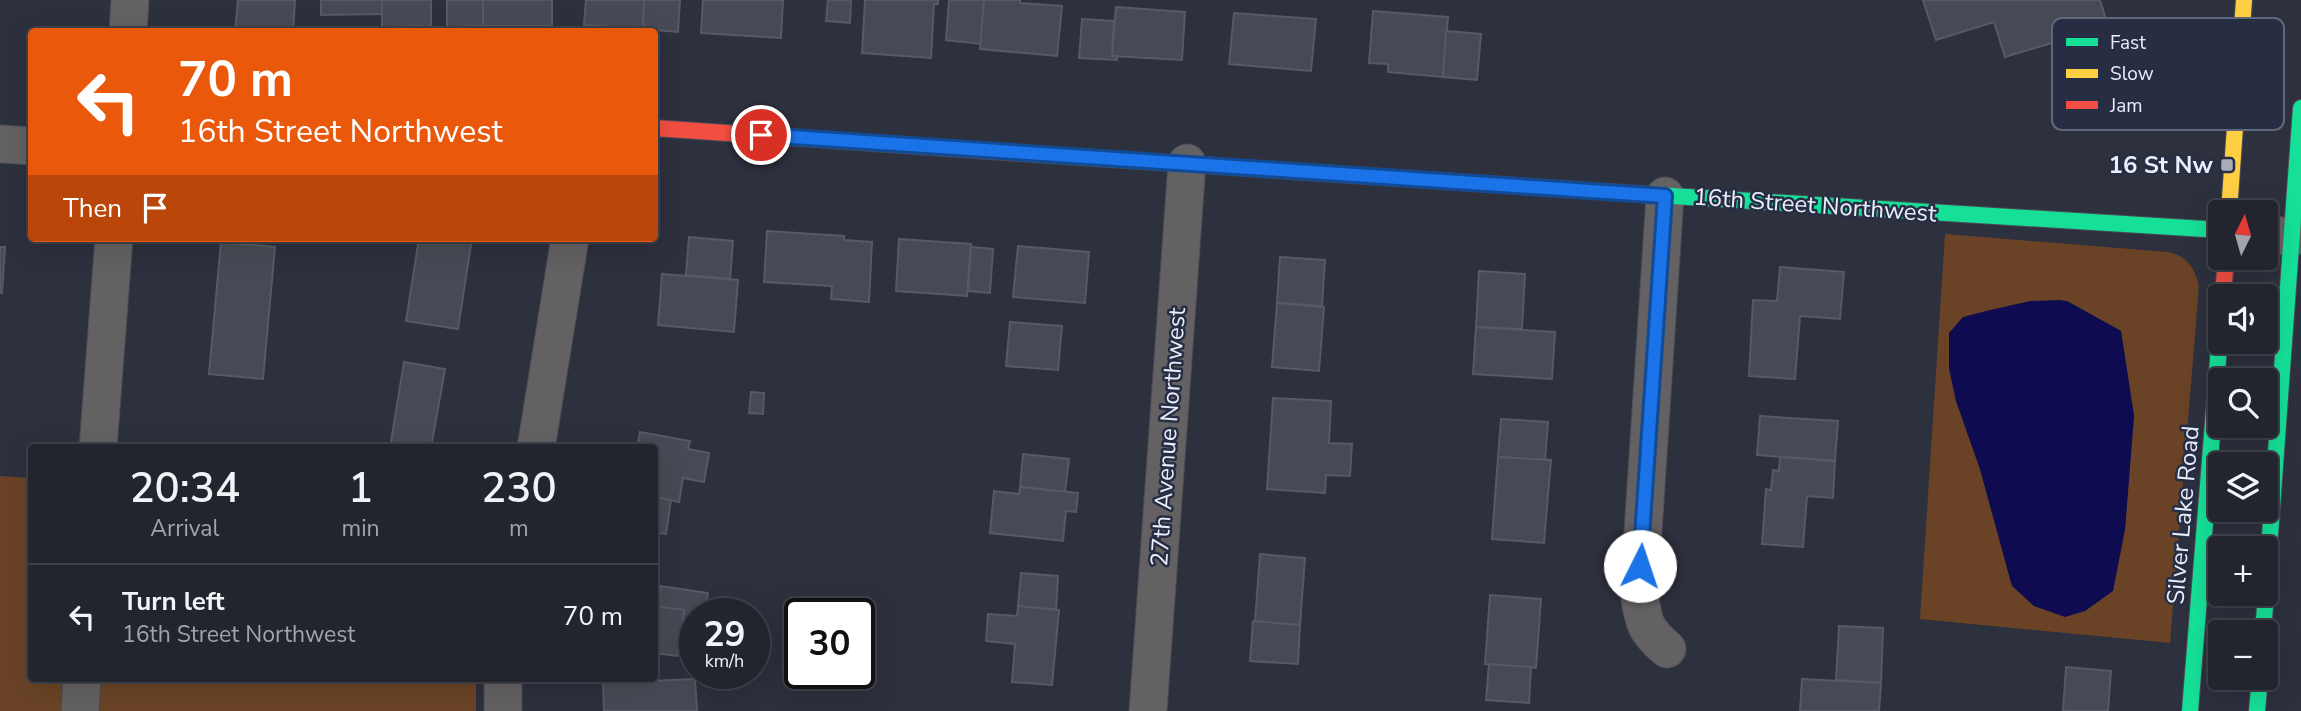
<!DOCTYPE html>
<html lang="en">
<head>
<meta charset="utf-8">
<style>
	:root { --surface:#22242e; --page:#2e303a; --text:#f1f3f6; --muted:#a2a4aa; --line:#3f414a }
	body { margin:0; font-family:"Nunito Sans",sans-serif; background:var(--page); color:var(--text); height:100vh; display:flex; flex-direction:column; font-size:26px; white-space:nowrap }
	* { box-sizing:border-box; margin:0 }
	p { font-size:23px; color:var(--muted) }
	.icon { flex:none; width:38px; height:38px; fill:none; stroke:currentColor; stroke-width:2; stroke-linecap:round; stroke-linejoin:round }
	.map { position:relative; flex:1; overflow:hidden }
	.details { position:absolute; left:28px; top:444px; width:630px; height:238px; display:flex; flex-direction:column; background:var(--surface); border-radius:7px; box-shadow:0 7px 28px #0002,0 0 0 2px var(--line) }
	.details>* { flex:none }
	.hud { position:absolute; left:28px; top:28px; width:630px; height:214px; border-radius:7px; box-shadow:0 7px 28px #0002,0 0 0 2px var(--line); background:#ea580c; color:#fff; overflow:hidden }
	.needle { width:46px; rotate:5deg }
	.tools { position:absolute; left:2208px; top:200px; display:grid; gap:14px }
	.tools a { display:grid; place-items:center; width:70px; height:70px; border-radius:7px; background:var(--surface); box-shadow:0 7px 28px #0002,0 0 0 2px var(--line); font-size:35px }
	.speed { position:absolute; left:679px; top:598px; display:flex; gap:14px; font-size:35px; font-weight:700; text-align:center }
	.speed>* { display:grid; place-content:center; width:91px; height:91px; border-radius:50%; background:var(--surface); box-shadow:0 7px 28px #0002,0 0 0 2px var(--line); line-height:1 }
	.speed small { font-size:18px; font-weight:400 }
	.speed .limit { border:4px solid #111; border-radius:10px; background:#fff; color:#111 }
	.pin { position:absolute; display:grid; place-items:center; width:60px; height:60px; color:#fff; margin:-30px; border:4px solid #fff; border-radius:50%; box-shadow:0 2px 7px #0007 }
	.me { position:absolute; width:77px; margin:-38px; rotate:4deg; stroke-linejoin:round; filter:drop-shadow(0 0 5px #0008) }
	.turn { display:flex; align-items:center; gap:24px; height:147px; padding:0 35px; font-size:32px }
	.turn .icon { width:91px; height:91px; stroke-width:2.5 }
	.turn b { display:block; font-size:49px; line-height:60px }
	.then { display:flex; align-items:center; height:66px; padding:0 35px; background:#0003; gap:14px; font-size:26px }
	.eta { display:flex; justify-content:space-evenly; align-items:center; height:119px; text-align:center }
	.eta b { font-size:42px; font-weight:600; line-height:49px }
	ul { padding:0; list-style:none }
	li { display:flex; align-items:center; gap:21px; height:105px; padding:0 35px; border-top:2px solid var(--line) }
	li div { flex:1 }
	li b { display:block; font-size:26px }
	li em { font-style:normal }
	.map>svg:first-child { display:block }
</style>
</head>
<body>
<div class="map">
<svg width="2301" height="711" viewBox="0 0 2301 711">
	<rect width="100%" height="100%" fill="#2d303d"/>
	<g fill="#6a4326" fill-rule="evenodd">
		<path d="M1945 234 2168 252C2188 257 2193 266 2199 285L2170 643 1920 619ZM2030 301H2067L2121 331 2134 416 2125 529 2113 591 2012 586 1980 469 1956 401 1949 368V333Z"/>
		<polygon points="0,476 31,478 32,679 476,679 476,711 0,711"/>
	</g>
	<polygon fill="#0f0b51" points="2060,300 2067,301 2121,331 2134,416 2125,529 2113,591 2085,611 2065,617 2034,606 2012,586 1980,469 1956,401 1949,368 1949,333 1963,317 1986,311 2030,301"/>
	<g fill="#474954" stroke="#575a64" stroke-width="2">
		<polygon points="238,0 295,0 293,32 235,32"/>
		<polygon points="321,0 382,0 382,14 321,15"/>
		<polygon points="382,0 431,0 431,26 382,27"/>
		<polygon points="447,0 483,0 483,26 447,27"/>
		<rect x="483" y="0" width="69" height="26"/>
		<polygon points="586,0 644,0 643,29 584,25"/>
		<polygon points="644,0 680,0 678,32 643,29"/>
		<polygon points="703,0 783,0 781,38 701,33"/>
		<polygon points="828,0 851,0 850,23 826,21"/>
		<polygon points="865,0 938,0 938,4 934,4 931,58 862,53"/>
		<polygon points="949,0 984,0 981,44 946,40"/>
		<polygon points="984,0 1020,0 1020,3 1062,6 1057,56 980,49"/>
		<polygon points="1923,0 2100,0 2108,26 2005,57 1994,22 1936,40"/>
		<polygon points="1116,7 1185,12 1182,60 1112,56"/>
		<polygon points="1373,11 1448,17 1443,77 1388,72 1388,64 1369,63"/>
		<polygon points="1234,13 1316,19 1311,71 1229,64"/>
		<polygon points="1082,19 1114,21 1112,56 1117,56 1117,60 1079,58"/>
		<polygon points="1446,31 1481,34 1477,80 1443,77"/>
		<polygon points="767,231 844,236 844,240 872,242 869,302 831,299 832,286 764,282"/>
		<polygon points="689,237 733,241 730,279 686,275"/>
		<polygon points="419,238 472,238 458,329 406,321"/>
		<polygon points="899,239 971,244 967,296 896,291"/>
		<polygon points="221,242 275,247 263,379 209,374"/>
		<polygon points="1018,246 1089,252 1085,303 1013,297"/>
		<polygon points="0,247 5,247 2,293 0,293"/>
		<polygon points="971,247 993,249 990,293 968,291"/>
		<polygon points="1280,257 1325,260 1322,306 1277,303"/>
		<polygon points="1780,267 1844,272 1840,319 1800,316 1795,379 1749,376 1753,300 1777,301"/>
		<polygon points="1479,271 1525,274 1522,329 1476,327"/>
		<polygon points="662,274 738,280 734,332 658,325"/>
		<polygon points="1277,303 1324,307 1319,371 1272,367"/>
		<polygon points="1010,322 1062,326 1058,370 1006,366"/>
		<polygon points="1476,327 1555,332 1552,379 1473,374"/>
		<polygon points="404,362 445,369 431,448 390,448"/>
		<polygon points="751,392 764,393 763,414 749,413"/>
		<polygon points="1273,398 1331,401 1329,443 1352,444 1350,476 1326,475 1325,493 1267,489"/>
		<polygon points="1760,416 1838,421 1835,461 1757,455"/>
		<polygon points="1501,419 1548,422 1545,460 1498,457"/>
		<polygon points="640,432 690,441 688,449 709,453 704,482 683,478 679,502 654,497 654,448 637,448"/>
		<polygon points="218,445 257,448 218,448"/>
		<polygon points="1023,454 1069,459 1065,492 1020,487"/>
		<polygon points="1498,457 1551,460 1544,543 1492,539"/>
		<polygon points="1780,457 1835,461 1833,498 1807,496 1803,547 1762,544 1766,489 1771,490 1773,470 1779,471"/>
		<polygon points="1020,487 1078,493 1076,512 1066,511 1063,541 990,533 994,491 1019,494"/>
		<polygon points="654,497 671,500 666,534 654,532"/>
		<polygon points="1260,554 1305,558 1300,625 1255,622"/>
		<polygon points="1021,573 1058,576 1056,610 1018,606"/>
		<polygon points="661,586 708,593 704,614 695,614 695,628 682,626 684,610 658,607"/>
		<polygon points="1490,595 1541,599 1536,668 1485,664"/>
		<polygon points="654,606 684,610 677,656 654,653"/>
		<polygon points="1018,606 1059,610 1052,685 1012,682 1015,644 986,641 988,614 1017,616"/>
		<polygon points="1253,621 1300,625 1298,664 1250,661"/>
		<polygon points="1839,626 1883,628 1881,683 1836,680"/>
		<polygon points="1489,664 1531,667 1529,703 1486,700"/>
		<polygon points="2066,667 2111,671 2108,711 2063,711"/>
		<polygon points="695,679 697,711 604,711 603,683"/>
		<polygon points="1802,679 1881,683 1879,711 1800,711"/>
	</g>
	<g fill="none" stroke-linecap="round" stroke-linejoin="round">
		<defs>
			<g id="street">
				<polyline points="128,32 130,0"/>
				<polyline points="0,144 32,146"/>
				<path d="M1665 196 1639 593C1644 623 1644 629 1667 649"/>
				<polyline points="2266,234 2292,237"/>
				<polyline points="98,448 114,238"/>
				<polyline points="536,448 570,238"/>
				<polyline points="503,679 503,711"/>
				<polyline points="80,711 82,679"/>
				<polyline points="1148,711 1187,163"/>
			</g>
			<g id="fast">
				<polyline points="1608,192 2221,230"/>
				<polyline points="2266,590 2301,108"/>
				<polyline points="2263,632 2266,593"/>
				<polyline points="2190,711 2221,322"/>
				<polyline points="2257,711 2260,677"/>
			</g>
			<g id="slow">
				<polyline points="1019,153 1608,192"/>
				<polyline points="2229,212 2244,0"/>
			</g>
			<g id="jam">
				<polyline points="654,128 1019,153"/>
				<polyline points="2223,296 2226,257"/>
			</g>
		</defs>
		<use href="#street" stroke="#494b56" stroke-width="39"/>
		<use href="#fast" stroke="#494b56" stroke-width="18"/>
		<use href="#slow" stroke="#494b56" stroke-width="18"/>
		<use href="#jam" stroke="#494b56" stroke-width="18"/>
		<use href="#street" stroke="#646163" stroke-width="37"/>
		<use href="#fast" stroke="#16e098" stroke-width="16"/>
		<use href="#slow" stroke="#ffcf43" stroke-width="16"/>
		<use href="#jam" stroke="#f24e42" stroke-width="16"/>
	</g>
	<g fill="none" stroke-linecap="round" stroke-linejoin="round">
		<defs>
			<polyline id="route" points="761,135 1665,196 1640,566"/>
		</defs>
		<use href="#route" stroke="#114b97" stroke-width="18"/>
		<use href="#route" stroke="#1a73e8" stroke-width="12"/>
	</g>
	<rect fill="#a7acb9" stroke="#272d43" stroke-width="2.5" x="2220" y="158" width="14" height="14" rx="3.5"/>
	<g text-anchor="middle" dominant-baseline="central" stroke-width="5" stroke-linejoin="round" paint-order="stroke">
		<g font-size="24" font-weight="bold" fill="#e9eefc" stroke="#272d43" text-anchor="end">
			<text x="2213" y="165">16 St Nw</text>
		</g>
		<g font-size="24" fill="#e9eefc" stroke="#272d43">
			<text transform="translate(1815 205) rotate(4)">16th Street Northwest</text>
			<text transform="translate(1168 437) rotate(-86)">27th Avenue Northwest</text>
			<text transform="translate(2183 515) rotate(-85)">Silver Lake Road</text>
		</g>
	</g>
	<rect x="2052" y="18" width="232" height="112" rx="10" fill="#272d43" stroke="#61677a" stroke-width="2"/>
	<rect x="2066" y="38" width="32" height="8" fill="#16e098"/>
	<rect x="2066" y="69" width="32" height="9" fill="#ffcf43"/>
	<rect x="2066" y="101" width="32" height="8" fill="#f24e42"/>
	<g font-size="19" fill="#e9eefc">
		<text x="2110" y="49">Fast</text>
		<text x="2110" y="80">Slow</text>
		<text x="2110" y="112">Jam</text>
	</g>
</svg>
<div class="tools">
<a><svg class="needle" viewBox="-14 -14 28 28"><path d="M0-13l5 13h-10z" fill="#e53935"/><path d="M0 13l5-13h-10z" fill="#a2a4aa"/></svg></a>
<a><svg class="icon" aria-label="sound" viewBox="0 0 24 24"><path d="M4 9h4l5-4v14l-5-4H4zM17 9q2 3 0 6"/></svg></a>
<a><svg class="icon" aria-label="search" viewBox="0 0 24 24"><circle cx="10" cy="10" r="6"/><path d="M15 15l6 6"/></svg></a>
<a><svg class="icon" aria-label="layers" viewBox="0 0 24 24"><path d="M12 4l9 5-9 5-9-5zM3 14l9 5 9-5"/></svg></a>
<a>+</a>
<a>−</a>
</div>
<div class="speed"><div>29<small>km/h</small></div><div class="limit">30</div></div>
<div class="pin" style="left:761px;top:135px;background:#d93025"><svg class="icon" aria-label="arrive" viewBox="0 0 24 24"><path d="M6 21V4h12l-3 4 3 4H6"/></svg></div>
<svg class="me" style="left:1640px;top:566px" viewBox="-20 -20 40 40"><circle r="19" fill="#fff"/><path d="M0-13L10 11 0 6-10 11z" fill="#1a73e8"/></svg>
<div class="hud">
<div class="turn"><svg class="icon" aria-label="left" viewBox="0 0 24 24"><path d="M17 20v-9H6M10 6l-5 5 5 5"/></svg><div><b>70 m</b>16th Street Northwest</div></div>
<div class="then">Then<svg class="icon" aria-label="arrive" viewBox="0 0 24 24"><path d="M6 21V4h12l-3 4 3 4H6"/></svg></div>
</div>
<section class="details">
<div class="eta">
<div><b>20:34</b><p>Arrival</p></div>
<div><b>1</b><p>min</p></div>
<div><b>230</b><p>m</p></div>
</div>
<ul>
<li><svg class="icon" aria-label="left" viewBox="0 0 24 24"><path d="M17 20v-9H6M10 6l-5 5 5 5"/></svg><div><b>Turn left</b><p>16th Street Northwest</p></div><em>70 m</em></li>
</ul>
</section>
</div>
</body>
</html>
